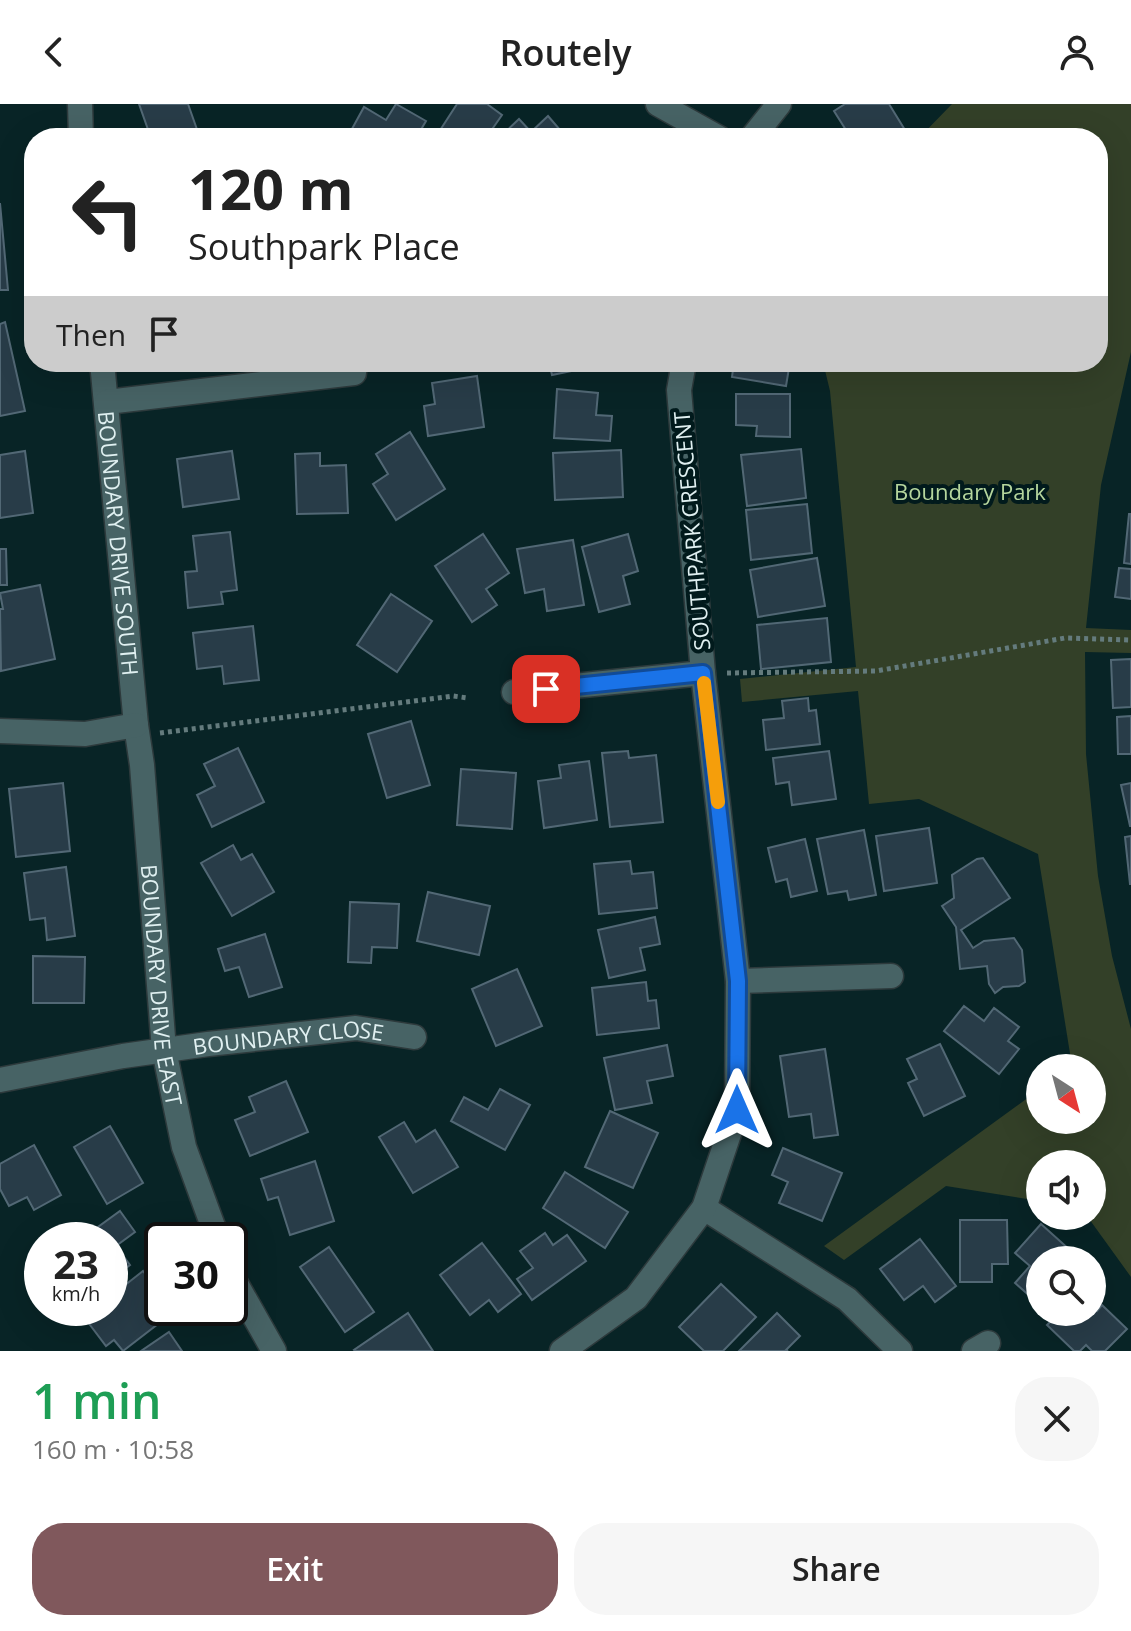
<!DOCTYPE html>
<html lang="en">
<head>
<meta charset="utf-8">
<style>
	:root { --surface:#fff; --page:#f6f6f6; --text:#222; --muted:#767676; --accent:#80585c }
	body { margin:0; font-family:"Open Sans",sans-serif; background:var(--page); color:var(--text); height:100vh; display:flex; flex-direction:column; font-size:30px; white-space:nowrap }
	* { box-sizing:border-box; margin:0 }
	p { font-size:26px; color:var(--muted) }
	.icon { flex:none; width:44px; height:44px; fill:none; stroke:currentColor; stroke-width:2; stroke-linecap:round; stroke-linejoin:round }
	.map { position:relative; height:1247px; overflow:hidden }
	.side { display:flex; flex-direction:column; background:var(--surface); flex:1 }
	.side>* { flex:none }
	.hud { position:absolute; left:24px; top:24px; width:1084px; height:244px; border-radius:32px; box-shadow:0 8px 32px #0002; background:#fff; color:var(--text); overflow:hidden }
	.needle { width:52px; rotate:144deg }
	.controls { position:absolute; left:1026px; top:950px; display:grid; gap:16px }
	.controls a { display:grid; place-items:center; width:80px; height:80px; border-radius:50%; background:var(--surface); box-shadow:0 8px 32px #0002; font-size:40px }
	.speed { position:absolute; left:24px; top:1118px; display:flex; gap:16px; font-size:40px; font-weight:700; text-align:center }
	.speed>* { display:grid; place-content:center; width:104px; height:104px; border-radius:50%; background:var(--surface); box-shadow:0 8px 32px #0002; line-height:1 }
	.speed small { font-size:20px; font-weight:400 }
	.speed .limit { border:4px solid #111; border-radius:12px; background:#fff; color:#111 }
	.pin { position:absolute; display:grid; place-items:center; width:68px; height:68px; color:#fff; margin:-34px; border-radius:16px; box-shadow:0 4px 12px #0006 }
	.me { position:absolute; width:88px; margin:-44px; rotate:0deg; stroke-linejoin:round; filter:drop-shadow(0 0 6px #0008) }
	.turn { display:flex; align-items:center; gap:28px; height:168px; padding:0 32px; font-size:36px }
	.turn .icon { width:104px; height:104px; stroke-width:2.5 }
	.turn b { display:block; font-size:56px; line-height:68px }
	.then { display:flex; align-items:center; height:76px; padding:0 32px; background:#0003; gap:16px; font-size:30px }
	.round { display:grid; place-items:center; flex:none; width:84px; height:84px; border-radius:32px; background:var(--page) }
	.headline { display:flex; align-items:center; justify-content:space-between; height:136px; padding:0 32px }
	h1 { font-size:48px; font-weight:600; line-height:60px; color:#1e9e55 }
	.button { display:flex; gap:16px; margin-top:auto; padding:16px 32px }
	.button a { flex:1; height:92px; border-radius:32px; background:var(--accent); color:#fff; font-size:32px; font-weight:600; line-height:92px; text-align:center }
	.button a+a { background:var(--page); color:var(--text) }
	header { display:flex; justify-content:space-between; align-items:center; height:104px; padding:0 32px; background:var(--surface); font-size:36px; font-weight:600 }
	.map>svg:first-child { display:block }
</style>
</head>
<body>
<header><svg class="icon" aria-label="back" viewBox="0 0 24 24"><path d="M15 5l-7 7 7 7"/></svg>Routely<svg class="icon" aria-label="person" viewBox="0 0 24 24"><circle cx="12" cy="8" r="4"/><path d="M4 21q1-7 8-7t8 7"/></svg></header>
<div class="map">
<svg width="1131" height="1247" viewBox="0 0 1131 1247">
	<rect width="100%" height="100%" fill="#082426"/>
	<polygon fill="#334028" points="952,0 1131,0 1131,248 1101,381 1086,524 1131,526 1131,549 1085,548 1086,650 1098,772 1112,852 1131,925 1131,1173 1087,1112 1092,1112 1092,1060 1040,1060 1040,1097 946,1082 844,1156 824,1142 1040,985 1040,1016 1092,1016 1092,964 1070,964 1072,962 1038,750 919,695 869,700 858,587 742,598 740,575 856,563 830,287 823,258 1098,258 1098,34 919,34"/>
	<g fill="#283c48" stroke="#526875" stroke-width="2">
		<polygon points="139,0 188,0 200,34 151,34"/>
		<polygon points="396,0 426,17 416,34 347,34 364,3 386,16"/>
		<polygon points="457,0 487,0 502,11 486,34 435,34"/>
		<polygon points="845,0 889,0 905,26 893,34 851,34 834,7"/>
		<polygon points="548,12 567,34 499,34 519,15 531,28"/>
		<polygon points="0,99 8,186 0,186"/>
		<polygon points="5,218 25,307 0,312 0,220"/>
		<polygon points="549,258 610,258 610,259 552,271"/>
		<polygon points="734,258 790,258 786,282 732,273"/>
		<polygon points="477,272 484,323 428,332 424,302 435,300 432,279"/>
		<polygon points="557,285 598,289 596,311 612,312 610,337 554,334"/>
		<polygon points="736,290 790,290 790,333 756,332 757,322 736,321"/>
		<polygon points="410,328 445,385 396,416 373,380 388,370 376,350"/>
		<polygon points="801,345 806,394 747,402 741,351"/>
		<polygon points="621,346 623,393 555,396 553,349"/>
		<polygon points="25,347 33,409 0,414 0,351"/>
		<polygon points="232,347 239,395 183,403 177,355"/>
		<polygon points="320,349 320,362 346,361 348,409 297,410 295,350"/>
		<polygon points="807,400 812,449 751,456 746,406"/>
		<polygon points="1129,410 1131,410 1131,460 1124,459"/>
		<polygon points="230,428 237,486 221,488 223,500 188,504 185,468 197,467 193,432"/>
		<polygon points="483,430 509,469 486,485 497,501 472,518 435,462"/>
		<polygon points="628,430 638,467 623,472 630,500 599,508 582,443"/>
		<polygon points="573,436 584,501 547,507 544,485 525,489 517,445"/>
		<polygon points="0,445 6,445 7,481 0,481"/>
		<polygon points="817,454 825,502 758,513 750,466"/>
		<polygon points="1119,464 1131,465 1131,495 1115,493"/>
		<polygon points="40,481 55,555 1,567 0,505 3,505 0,489"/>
		<polygon points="391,490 432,517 397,568 357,541"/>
		<polygon points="827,514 831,558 761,565 757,521"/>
		<polygon points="253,522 259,576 224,580 222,562 197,565 193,529"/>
		<polygon points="1131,555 1131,603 1113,604 1111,556"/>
		<polygon points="808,594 809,607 816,606 820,640 766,646 763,616 784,614 782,597"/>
		<polygon points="1131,612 1131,650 1118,650 1117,613"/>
		<polygon points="411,617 430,681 387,694 368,630"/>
		<polygon points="238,644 264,698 212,723 197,691 215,682 204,660"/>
		<polygon points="628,647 629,654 656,651 663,718 610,723 602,649"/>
		<polygon points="829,647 836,695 792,701 789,678 776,680 773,654"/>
		<polygon points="589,657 597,716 544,724 538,677 561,674 559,661"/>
		<polygon points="461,665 516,669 512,725 457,721"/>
		<polygon points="63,679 70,747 16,753 9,685"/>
		<polygon points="1131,679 1131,722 1130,722 1121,681"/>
		<polygon points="929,724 937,779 884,787 876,732"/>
		<polygon points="864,726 876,791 849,796 847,787 828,790 817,735"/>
		<polygon points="1131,732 1131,780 1130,780 1125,733"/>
		<polygon points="805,735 817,787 791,793 787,775 776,778 768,744"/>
		<polygon points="233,741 241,756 252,750 274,788 232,812 201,759"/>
		<polygon points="983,754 1010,794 961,826 973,844 984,837 1014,834 1022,846 1025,878 1019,882 1003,883 995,889 989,880 987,862 960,865 956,823 942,802 954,794 952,771 977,755"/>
		<polygon points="630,757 632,770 653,768 657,804 599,810 594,760"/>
		<polygon points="66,763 75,832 47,836 45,814 30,816 24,769"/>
		<polygon points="428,788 490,802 479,851 417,837"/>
		<polygon points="350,798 399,800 397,844 372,843 371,859 348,858"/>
		<polygon points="655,813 660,840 640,844 645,866 609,874 598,826"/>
		<polygon points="265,830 282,883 249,893 239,863 225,867 218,845"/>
		<polygon points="33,852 85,853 84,899 33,899"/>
		<polygon points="517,865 542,922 496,942 472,885"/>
		<polygon points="646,878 648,897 656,896 659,924 597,931 592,884"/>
		<polygon points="964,902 984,917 994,904 1019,923 1008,937 1019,945 999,970 944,927"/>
		<polygon points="940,940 965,992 924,1012 908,979 917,975 907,955"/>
		<polygon points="667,941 673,972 647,977 652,999 615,1006 604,954"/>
		<polygon points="825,945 838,1031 814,1034 811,1010 789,1013 780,952"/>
		<polygon points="286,977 308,1028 250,1052 235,1016 255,1008 249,993"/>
		<polygon points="500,985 530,1001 505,1046 451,1017 464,993 488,1006"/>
		<polygon points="610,1007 658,1029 633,1084 585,1063"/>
		<polygon points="404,1018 416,1038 435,1026 458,1063 413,1089 379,1033"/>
		<polygon points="110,1022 143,1079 107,1100 74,1043"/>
		<polygon points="34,1041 61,1091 34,1106 27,1093 9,1102 0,1085 0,1060"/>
		<polygon points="783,1044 842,1069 822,1117 779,1099 788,1078 772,1071"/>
		<polygon points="315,1057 334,1117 290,1131 278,1093 268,1096 261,1075"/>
		<polygon points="565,1068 628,1108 605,1144 543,1104"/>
		<polygon points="120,1107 135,1128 116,1142 130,1161 110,1176 110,1136 80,1136"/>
		<polygon points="960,1116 1007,1116 1008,1160 992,1160 992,1178 960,1178"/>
		<polygon points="1041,1120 1081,1156 1040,1156 1040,1201 1015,1179 1030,1162 1015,1149"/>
		<polygon points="545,1129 553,1141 567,1131 586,1157 532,1196 517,1175 533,1164 520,1147"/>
		<polygon points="920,1135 956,1182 935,1198 923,1182 904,1196 880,1165"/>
		<polygon points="482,1139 521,1190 498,1208 489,1196 470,1211 440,1171"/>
		<polygon points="329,1143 374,1208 345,1228 300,1163"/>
		<polygon points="143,1167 158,1187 151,1192 167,1213 123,1247 114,1236 106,1242 84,1213 95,1204 110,1204 110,1193"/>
		<polygon points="721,1180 756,1213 723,1247 704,1247 679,1223"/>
		<polygon points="1102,1201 1127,1225 1105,1247 1092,1247 1086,1241 1080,1247 1074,1247 1047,1221 1060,1208 1092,1208 1092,1203 1097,1207"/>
		<polygon points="408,1209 433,1247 355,1247 354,1246"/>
		<polygon points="777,1209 800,1232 786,1246 788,1247 739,1247"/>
		<polygon points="169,1228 182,1247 141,1247"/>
	</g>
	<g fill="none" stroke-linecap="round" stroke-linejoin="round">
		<defs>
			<g id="minor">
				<polyline points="80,0 81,34"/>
				<polyline points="658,0 719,34"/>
				<polyline points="752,34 779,0"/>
				<path id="s1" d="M102 258 136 621 142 661 164 946 184 1043 218 1136"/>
				<polyline points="107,298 354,269"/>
				<polyline points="514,588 703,569"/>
				<polyline points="0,627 85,630 136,621"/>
				<polyline points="738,877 891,872"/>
				<path id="s2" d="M0 976 123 952 208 940 356 924 414 933"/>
				<polyline points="704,1104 847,1195 900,1247"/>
				<polyline points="230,1169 274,1247"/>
				<polyline points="562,1247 636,1194 704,1104 737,1006 738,877 703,569 679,286 684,258"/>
				<polyline points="974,1247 988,1239"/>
			</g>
		</defs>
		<use href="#minor" stroke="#2d3a3c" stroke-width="27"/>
		<g stroke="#647b7d" stroke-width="5" stroke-dasharray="4 4" stroke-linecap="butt">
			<polyline points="727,569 876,567 1065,534 1131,536"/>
			<polyline points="160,629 453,592 468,594"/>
		</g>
		<use href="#minor" stroke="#476365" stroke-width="24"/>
	</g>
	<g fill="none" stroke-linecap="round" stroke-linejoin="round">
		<defs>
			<polyline id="route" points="546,585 703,569 738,877 737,1006"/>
		</defs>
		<use href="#route" stroke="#114b97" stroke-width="20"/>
		<use href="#route" stroke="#1a73e8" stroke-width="14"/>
		<polyline stroke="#f59e0b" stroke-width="14" points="704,579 718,698"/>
	</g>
	<g text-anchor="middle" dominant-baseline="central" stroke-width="8" stroke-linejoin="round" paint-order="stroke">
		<g font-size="22" fill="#b5d69d" stroke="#011a1c">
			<text x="970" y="387">Boundary Park</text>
		</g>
		<g font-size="22" fill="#e0f0f1" stroke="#011a1c">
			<text transform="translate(691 427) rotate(-95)">SOUTHPARK CRESCENT</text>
			<text stroke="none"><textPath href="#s1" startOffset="182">BOUNDARY DRIVE SOUTH</textPath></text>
			<text stroke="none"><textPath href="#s1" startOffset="626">BOUNDARY DRIVE EAST</textPath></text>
			<text stroke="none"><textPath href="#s2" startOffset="292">BOUNDARY CLOSE</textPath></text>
		</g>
	</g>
</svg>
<div class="controls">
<a><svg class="needle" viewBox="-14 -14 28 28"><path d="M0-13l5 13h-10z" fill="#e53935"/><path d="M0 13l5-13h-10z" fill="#767676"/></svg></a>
<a><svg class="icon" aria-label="sound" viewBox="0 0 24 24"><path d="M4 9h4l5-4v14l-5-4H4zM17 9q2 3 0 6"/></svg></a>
<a><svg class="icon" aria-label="search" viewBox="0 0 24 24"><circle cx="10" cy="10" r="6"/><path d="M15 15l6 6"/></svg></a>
</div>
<div class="speed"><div>23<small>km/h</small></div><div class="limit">30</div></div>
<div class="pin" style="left:546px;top:585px;background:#d93025"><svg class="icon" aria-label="arrive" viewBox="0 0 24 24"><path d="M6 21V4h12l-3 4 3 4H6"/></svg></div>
<svg class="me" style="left:737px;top:1006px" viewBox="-20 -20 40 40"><path d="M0-17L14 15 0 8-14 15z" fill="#1a73e8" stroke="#fff" stroke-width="4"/></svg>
<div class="hud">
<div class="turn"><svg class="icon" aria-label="left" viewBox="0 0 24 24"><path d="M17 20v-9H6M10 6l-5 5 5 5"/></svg><div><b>120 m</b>Southpark Place</div></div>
<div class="then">Then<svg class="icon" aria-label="arrive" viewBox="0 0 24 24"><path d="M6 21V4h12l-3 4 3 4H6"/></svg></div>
</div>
</div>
<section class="side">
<div class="headline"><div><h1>1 min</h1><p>160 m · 10:58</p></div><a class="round"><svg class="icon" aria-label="close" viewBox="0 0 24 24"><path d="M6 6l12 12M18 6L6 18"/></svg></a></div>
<div class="button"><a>Exit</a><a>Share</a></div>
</section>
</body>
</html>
